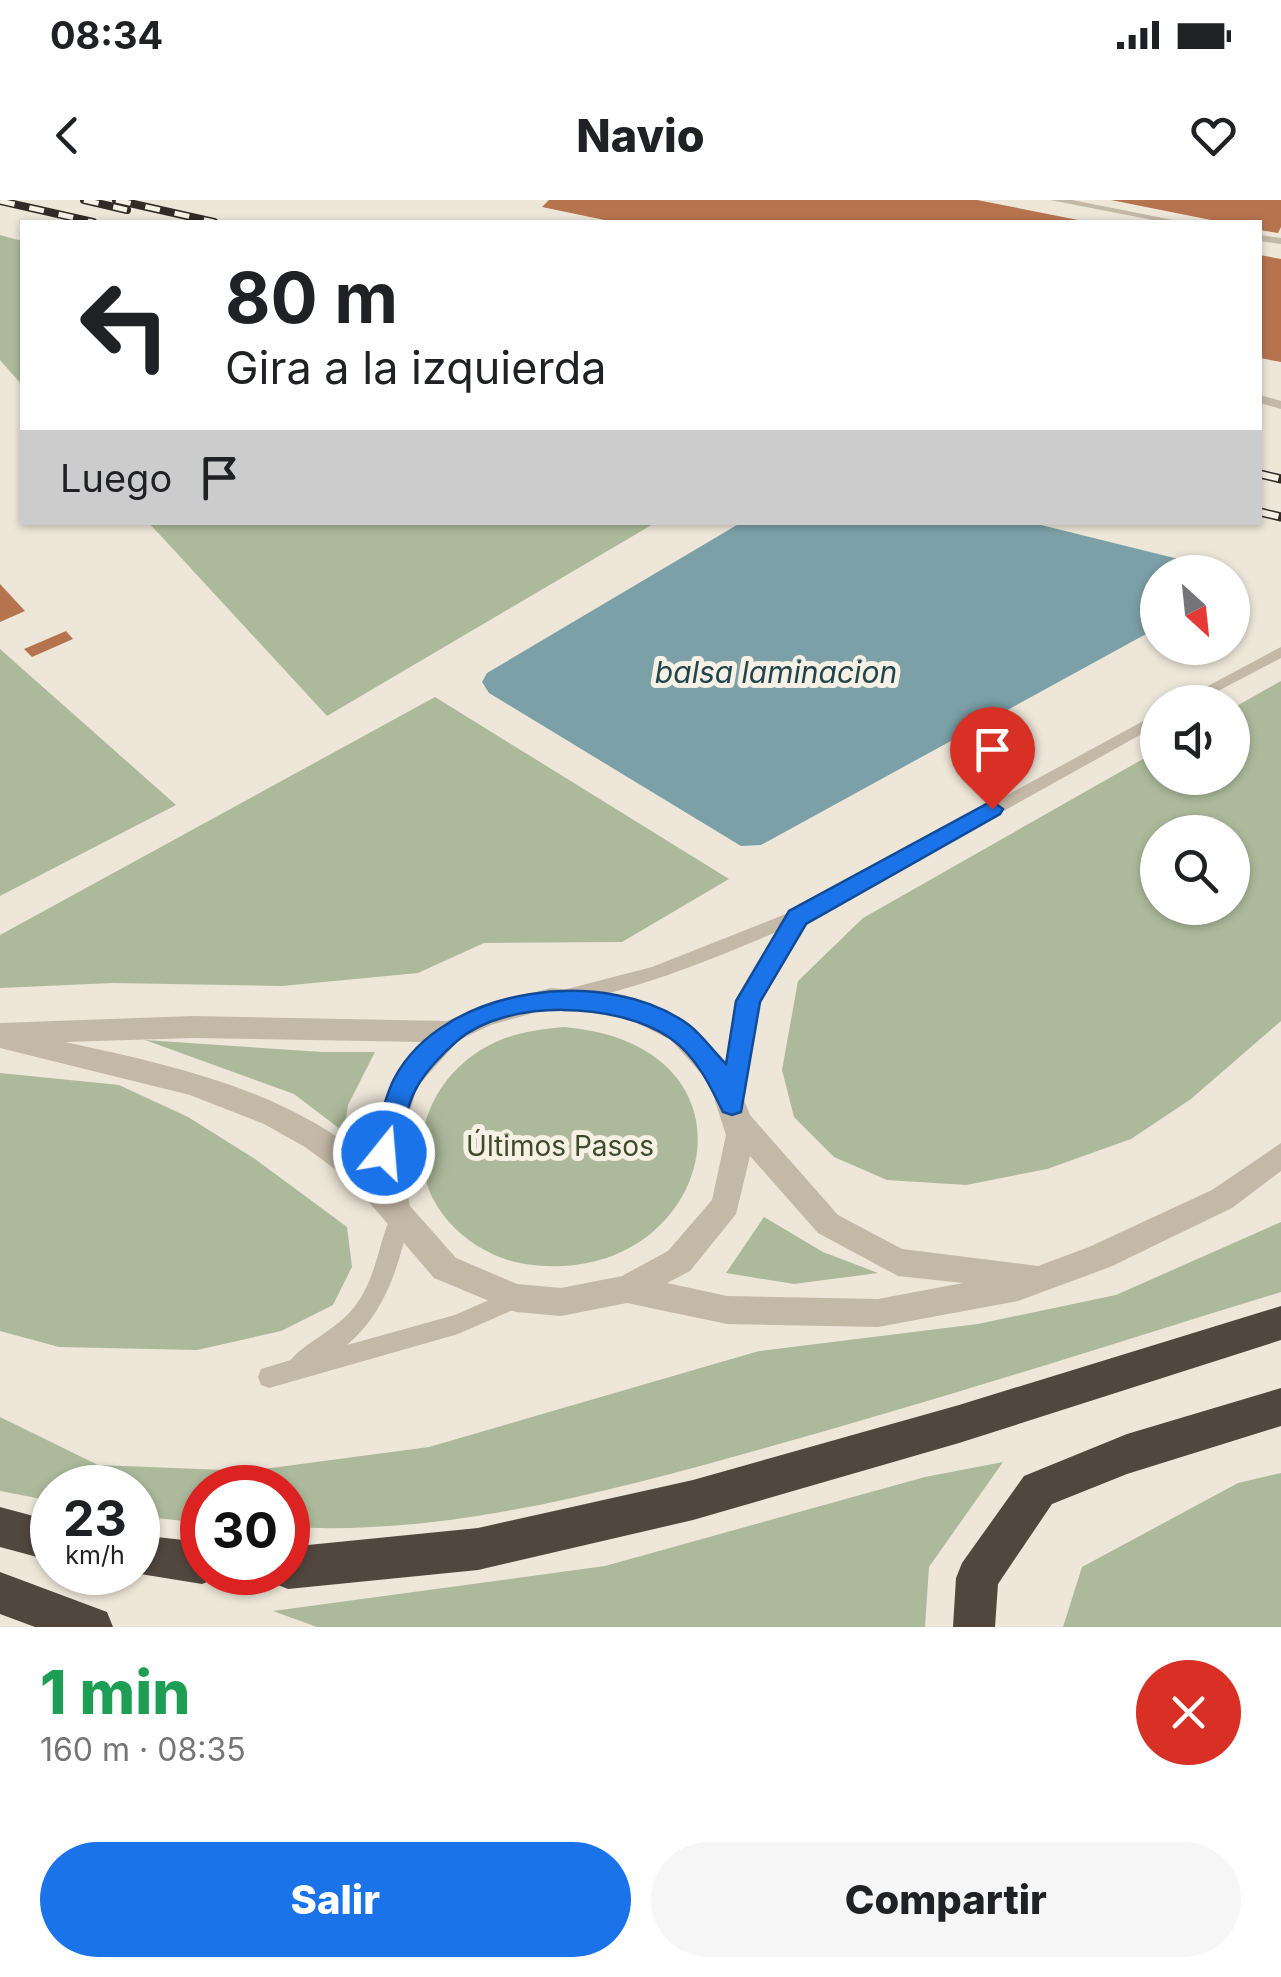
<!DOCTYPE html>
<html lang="es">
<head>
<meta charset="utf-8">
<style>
	:root { --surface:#fff; --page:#f6f6f6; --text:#202124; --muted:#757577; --accent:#1a73e8 }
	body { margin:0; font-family:Inter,sans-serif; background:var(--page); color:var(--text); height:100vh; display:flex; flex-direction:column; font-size:38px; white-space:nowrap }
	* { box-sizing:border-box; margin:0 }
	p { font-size:32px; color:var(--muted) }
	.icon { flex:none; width:55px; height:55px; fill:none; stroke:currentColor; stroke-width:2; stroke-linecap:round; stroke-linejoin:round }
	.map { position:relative; height:1427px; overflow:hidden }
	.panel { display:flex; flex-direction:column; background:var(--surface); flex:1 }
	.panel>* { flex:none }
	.guide { position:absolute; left:20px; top:20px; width:1242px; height:305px; border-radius:0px; box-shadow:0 2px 8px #0004; background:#fff; color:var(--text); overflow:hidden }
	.needle { width:65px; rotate:153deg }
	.controls { position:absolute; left:1140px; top:355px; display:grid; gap:20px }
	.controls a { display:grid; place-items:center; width:110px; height:110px; border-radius:50%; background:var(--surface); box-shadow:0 2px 8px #0004; font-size:50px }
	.speed { position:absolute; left:30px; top:1265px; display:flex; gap:20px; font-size:50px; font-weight:700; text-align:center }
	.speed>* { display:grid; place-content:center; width:130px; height:130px; border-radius:50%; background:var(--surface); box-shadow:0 2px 8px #0004; line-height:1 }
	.speed small { font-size:25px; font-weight:400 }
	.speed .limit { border:15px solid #d22; background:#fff; color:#111 }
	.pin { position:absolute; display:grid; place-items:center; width:85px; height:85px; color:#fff; margin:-102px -42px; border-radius:50% 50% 50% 0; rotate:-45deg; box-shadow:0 0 10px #0007 }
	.pin .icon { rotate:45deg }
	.me { position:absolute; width:110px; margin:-55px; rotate:17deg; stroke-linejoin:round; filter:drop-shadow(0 0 8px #0008) }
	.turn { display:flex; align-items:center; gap:35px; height:210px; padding:0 40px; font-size:45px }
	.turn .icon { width:130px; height:130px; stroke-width:2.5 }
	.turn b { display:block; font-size:70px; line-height:85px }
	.then { display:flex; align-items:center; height:95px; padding:0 40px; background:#0003; gap:20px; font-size:38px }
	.round { display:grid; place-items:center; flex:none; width:105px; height:105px; border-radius:52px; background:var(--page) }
	.overview { display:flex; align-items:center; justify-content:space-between; height:170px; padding:0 40px }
	h1 { font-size:60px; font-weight:800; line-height:75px; color:#1e9e55 }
	.primary-button { display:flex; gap:20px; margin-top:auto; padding:20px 40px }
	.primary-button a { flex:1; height:115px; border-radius:60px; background:var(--accent); color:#fff; font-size:40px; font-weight:800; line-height:115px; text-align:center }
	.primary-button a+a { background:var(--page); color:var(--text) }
	.status { display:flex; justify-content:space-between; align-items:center; height:70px; padding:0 50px; background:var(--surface); direction:ltr }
	.status svg { height:28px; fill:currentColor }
	header { display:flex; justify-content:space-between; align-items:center; height:130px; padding:0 40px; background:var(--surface); font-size:45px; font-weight:800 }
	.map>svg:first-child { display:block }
</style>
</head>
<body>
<div class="status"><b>08:34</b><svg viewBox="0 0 49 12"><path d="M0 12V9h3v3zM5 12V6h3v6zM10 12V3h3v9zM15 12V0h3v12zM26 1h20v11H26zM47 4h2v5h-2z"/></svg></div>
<header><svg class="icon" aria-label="back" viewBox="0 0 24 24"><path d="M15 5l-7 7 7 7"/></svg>Navio<svg class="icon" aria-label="heart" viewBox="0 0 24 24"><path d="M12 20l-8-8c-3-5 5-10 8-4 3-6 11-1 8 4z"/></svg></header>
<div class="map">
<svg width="1281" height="1427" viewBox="0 0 1281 1427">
	<rect width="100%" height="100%" fill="#ede6d9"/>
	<g fill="#acba9b" fill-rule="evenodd">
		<polygon points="0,35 22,41 22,185 0,160"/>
		<polygon points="149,323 655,323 327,516"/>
		<polygon points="0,449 176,605 0,696"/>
		<path d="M1281 481V821L1191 899 1131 939 1047 969 966 985 887 980 834 957 794 917 782 870 798 781 863 718 1157 551 1158 578H1232L1233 508ZM1232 632V708H1158V632Z"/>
		<polygon points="435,497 729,679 622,742 484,743 418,773 282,786 113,783 0,788 0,735"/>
		<path d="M564 827C782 846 709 1097 520 1063 493 1058 467 1042 449 1022 395 961 425 873 498 841 519 832 542 829 564 827Z"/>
		<polygon points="145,840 322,852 375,852 348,905 344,932 294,894"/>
		<polygon points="0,873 119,885 188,917 255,959 347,1027 352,1067 333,1105 281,1131 197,1150 59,1147 0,1131"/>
		<polygon points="764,1017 823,1052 878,1073 794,1084 726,1073"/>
		<path d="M1281 1022V1092C1109 1145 938 1200 765 1248 611 1291 448 1336 288 1327V1288H202V1323L138 1316V1288H52V1301L0 1291V1217L98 1265 249 1271 429 1247 759 1151 978 1124 1116 1095Z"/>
		<polygon points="1003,1262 929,1367 925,1427 317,1427 273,1411 605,1366 925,1277"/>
		<polygon points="1281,1273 1281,1427 1063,1427 1082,1367 1238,1283"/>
	</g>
	<polygon fill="#7ca0a7" points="742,322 1033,323 1231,372 1158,372 1157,428 761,645 741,646 489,493 482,482 487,473"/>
	<g fill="#b6744e">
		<polygon points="549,0 977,0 1083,21 614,22 542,7"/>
		<polygon points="1111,0 1281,0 1281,27 1278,33 1260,30 1260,22 1221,22"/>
		<polygon points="1260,55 1281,59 1281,162 1260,158"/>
		<polygon points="0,384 25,411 0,422"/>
		<polygon points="66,431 73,439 32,457 24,449"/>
	</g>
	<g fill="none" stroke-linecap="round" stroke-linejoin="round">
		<g fill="#c4b8a7" fill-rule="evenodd">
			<polygon points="1050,0 1072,0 1183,22 1163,22"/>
			<polygon points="1260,35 1281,38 1281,44 1260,41"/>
			<polygon points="1260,195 1281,201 1281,209 1260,203"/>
			<polygon points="1281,447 1281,458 1197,502 1178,502"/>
			<path d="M1158 513V525L804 722 757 802 740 905 733 907 726 905 723 899 739 801 781 730C711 760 642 788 567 803L561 801 558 796 561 791 567 789 652 767 796 710Z"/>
			<path d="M400 1008 407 1011 410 1017C399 1065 386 1112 347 1145L455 1115 516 1088 524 1091 527 1098 524 1105 458 1134 269 1188 261 1185 258 1177 261 1169 291 1160C299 1147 336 1129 351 1111 377 1081 377 1045 393 1011Z"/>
		</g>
		<path fill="#c4b8a7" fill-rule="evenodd" d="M551 788 625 795 689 824 731 868 750 915 838 1015 902 1049 1038 1066 1089 1047 1212 990 1281 943V971L1232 1008 1110 1067 1018 1101 878 1127 727 1124 627 1103 561 1116 516 1112 434 1078 351 981 305 947 264 924 190 895 0 848V823L193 816 447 821 484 805ZM551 808 621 815 671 840 709 882 726 935 712 1000 668 1051 622 1076 561 1088 517 1084 456 1058 410 1006 398 953 417 887 459 840 491 825ZM193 838 424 842 391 882 370 953 372 964C289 890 171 865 65 842ZM750 956 818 1033 898 1076 963 1083 878 1099 727 1096 667 1083 690 1071 736 1014Z"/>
		<g fill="#51473f" fill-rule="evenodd">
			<polygon points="1281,1106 1281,1140 959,1243 693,1320 478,1370 288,1389 273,1383 269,1372 288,1372 288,1347 478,1328 693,1280 959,1205"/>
			<polygon points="1281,1188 1281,1226 1127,1274 1052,1304 998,1384 995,1427 953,1427 956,1378 962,1363 1024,1276 1127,1234"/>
			<polygon points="0,1307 52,1321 52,1361 0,1347"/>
			<polygon points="138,1335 202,1342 202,1372 219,1372 217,1378 202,1384 128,1372 138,1372"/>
			<polygon points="0,1372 107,1412 113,1427 35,1427 0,1414"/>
		</g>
		<defs>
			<g id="rail-far1">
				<polyline points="84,0 127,10"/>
				<polyline points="116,0 214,22"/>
				<polyline points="0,1 93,22"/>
			</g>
			<g id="rail">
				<polyline points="1260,274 1281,279"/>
				<polyline points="1260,312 1281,317"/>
			</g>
		</defs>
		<use href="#rail-far1" stroke="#312b26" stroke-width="8"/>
		<use href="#rail" stroke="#312b26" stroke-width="9"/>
		<use href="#rail-far1" stroke="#f6f0e5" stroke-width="5" stroke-dasharray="15" stroke-linecap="butt"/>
		<use href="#rail" stroke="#f6f0e5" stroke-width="6" stroke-dasharray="19" stroke-linecap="butt"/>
	</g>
	<path fill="#1a73e8" stroke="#114b97" stroke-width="2.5" d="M992 601 1003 609 1000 614 806 724 760 802 741 912 732 915 723 912C710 885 696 856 670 838 618 802 507 798 457 841 444 852 425 872 417 887 404 909 404 938 393 961L384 964 375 961 371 953C378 929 383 901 394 879 443 785 608 765 689 825 702 835 714 852 726 864L736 801 789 711Z"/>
	<g text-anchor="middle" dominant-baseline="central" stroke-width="10" stroke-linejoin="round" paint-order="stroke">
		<g font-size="28" fill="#3d4c2d" stroke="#f6f0e5">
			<text x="560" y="946">Últimos Pasos</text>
		</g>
		<g font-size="30" font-style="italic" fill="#21454d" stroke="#f6f0e5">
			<text x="776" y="472">balsa laminacion</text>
		</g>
	</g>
</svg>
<div class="controls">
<a><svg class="needle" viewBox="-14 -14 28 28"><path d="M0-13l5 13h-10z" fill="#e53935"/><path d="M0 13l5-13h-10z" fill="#757577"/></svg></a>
<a><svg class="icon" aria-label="sound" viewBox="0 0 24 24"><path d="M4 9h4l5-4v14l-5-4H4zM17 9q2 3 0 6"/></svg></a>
<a><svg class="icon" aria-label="search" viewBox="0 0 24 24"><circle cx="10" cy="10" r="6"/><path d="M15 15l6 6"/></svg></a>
</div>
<div class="speed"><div>23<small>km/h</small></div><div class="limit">30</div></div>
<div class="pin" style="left:992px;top:609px;background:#d93025"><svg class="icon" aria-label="arrive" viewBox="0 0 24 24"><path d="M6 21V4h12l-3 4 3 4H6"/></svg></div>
<svg class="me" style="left:384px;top:953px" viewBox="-20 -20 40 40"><circle r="17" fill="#1a73e8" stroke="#fff" stroke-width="3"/><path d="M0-11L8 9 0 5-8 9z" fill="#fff"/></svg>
<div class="guide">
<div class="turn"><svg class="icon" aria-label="left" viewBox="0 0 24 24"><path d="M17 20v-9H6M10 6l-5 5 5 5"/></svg><div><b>80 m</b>Gira a la izquierda</div></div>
<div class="then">Luego<svg class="icon" aria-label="arrive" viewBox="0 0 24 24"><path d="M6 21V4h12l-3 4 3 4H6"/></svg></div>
</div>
</div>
<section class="panel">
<div class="overview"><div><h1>1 min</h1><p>160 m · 08:35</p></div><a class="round" style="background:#d93025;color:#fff"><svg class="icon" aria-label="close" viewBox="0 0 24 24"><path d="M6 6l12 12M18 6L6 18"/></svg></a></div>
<div class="primary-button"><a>Salir</a><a>Compartir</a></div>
</section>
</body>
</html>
